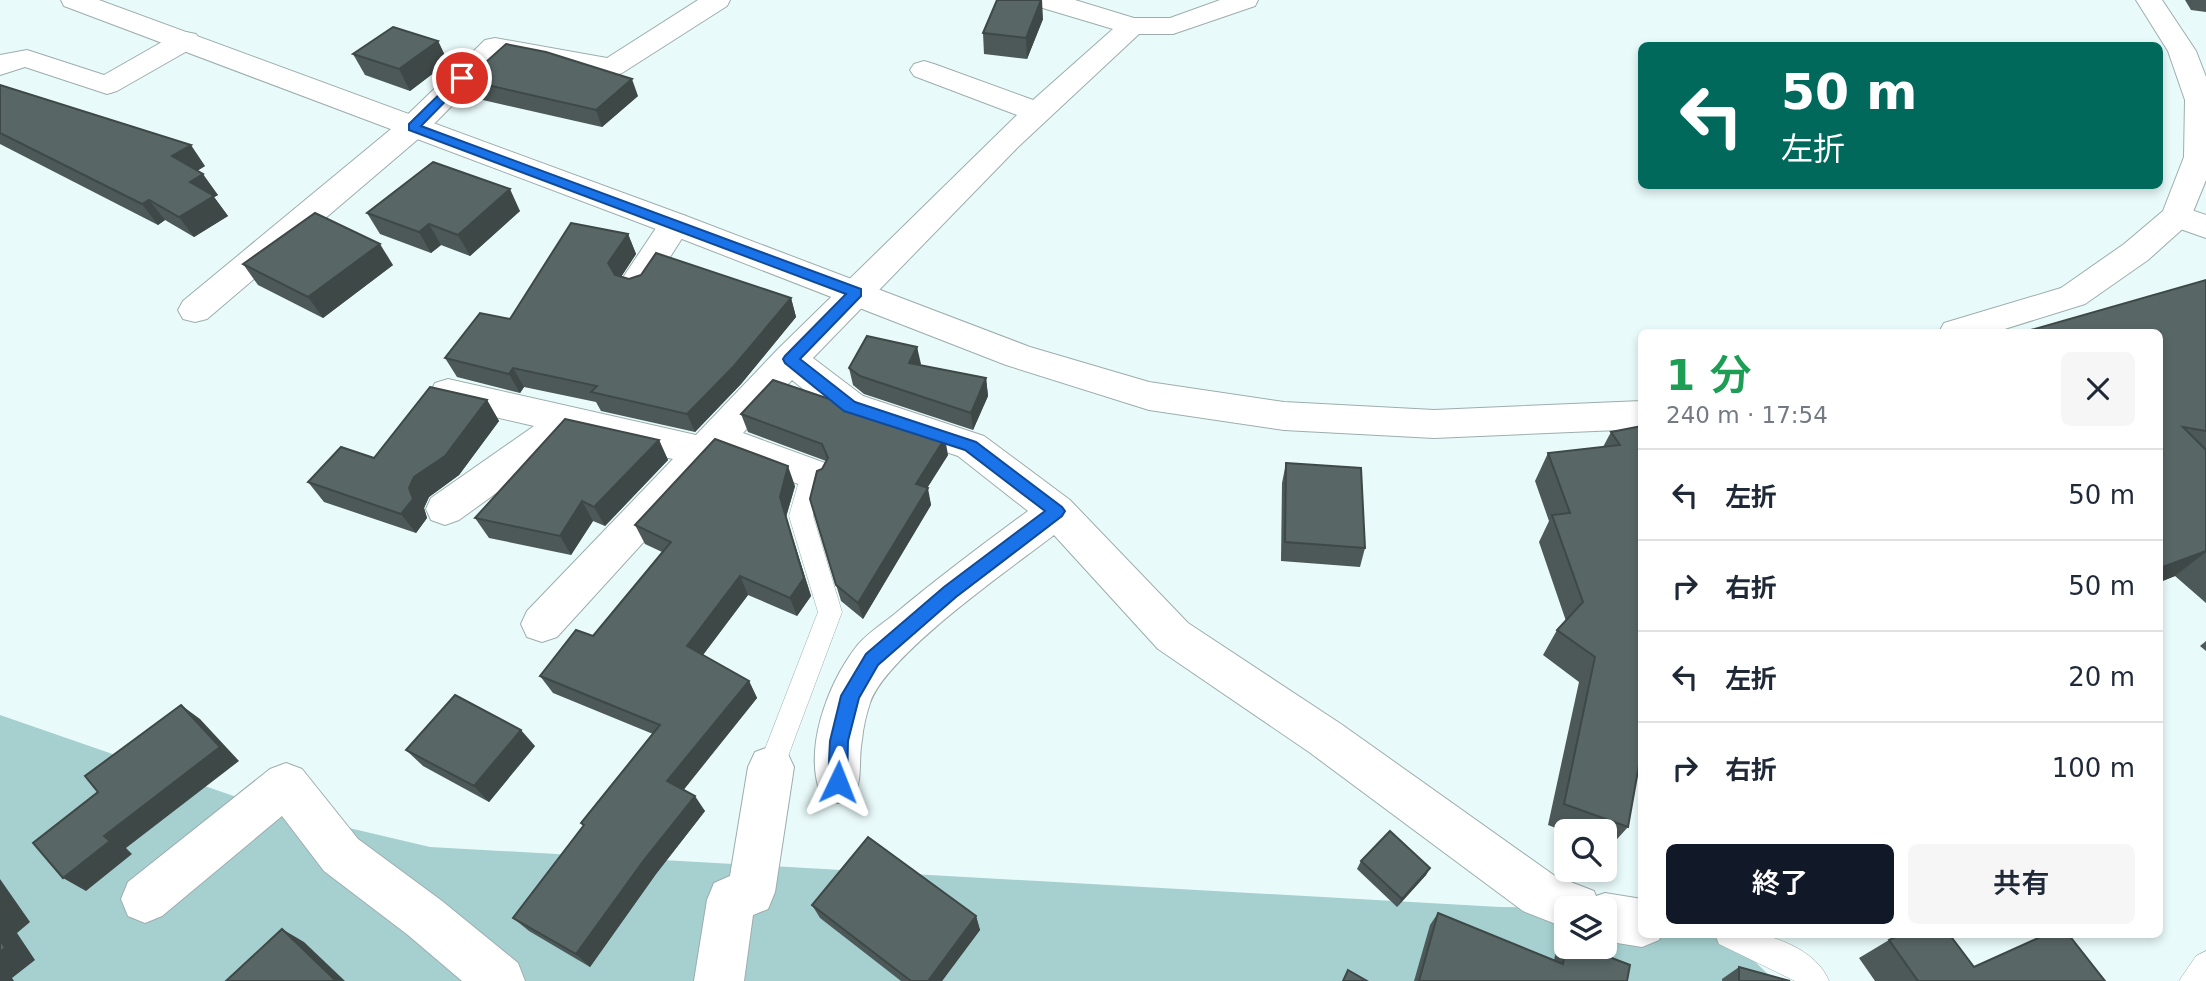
<!DOCTYPE html>
<html lang="ja">
<head>
<meta charset="utf-8">
<style>
	:root { --surface:#fff; --page:#f6f6f7; --text:#1f2937; --muted:#747a83; --line:#e0e1e3; --accent:#111827 }
	body { margin:0; font-family:"DejaVu Sans","Noto Sans JP",sans-serif; background:var(--page); color:var(--text); height:100vh; display:flex; flex-direction:column; font-size:26px; white-space:nowrap }
	* { box-sizing:border-box; margin:0 }
	p { font-size:23px; color:var(--muted) }
	.icon { flex:none; width:38px; height:38px; fill:none; stroke:currentColor; stroke-width:2; stroke-linecap:round; stroke-linejoin:round }
	.map { position:relative; flex:1; overflow:hidden }
	.panel { position:absolute; left:1638px; top:329px; width:525px; height:609px; display:flex; flex-direction:column; background:var(--surface); border-radius:10px; box-shadow:0 4px 10px #0003 }
	.panel>* { flex:none }
	.top-card { position:absolute; left:1638px; top:42px; width:525px; height:147px; border-radius:10px; box-shadow:0 4px 10px #0003; background:#00695c; color:#fff; overflow:hidden }
	.controls { position:absolute; left:1554px; top:819px; display:grid; gap:14px }
	.controls a { display:grid; place-items:center; width:63px; height:63px; border-radius:10px; background:var(--surface); box-shadow:0 4px 10px #0003; font-size:35px }
	.pin { position:absolute; display:grid; place-items:center; width:60px; height:60px; color:#fff; margin:-30px; border:4px solid #fff; border-radius:50%; box-shadow:0 2px 7px #0007 }
	.me { position:absolute; width:77px; margin:-38px; rotate:2deg; stroke-linejoin:round; filter:drop-shadow(0 0 5px #0008) }
	.turn { display:flex; align-items:center; gap:24px; height:147px; padding:0 28px; font-size:32px }
	.turn .icon { width:91px; height:91px; stroke-width:2.5 }
	.turn b { display:block; font-size:49px; line-height:60px }
	.round { display:grid; place-items:center; flex:none; width:74px; height:74px; border-radius:10px; background:var(--page) }
	.head { display:flex; align-items:center; justify-content:space-between; height:119px; padding:0 28px }
	h1 { font-size:42px; font-weight:600; line-height:52px; color:#1e9e55 }
	.button { display:flex; gap:14px; margin-top:auto; padding:14px 28px }
	.button a { flex:1; height:80px; border-radius:10px; background:var(--accent); color:#fff; font-size:28px; font-weight:600; line-height:80px; text-align:center }
	.button a+a { background:var(--page); color:var(--text) }
	ul { padding:0; list-style:none }
	li { display:flex; align-items:center; gap:21px; height:91px; padding:0 28px; border-top:2px solid var(--line) }
	li div { flex:1 }
	li b { display:block; font-size:26px }
	li em { font-style:normal }
	.map>svg:first-child { display:block }
</style>
</head>
<body>
<div class="map">
<svg width="2206" height="981" viewBox="0 0 2206 981">
	<rect width="100%" height="100%" fill="#e9fafa"/>
	<path fill="#a6d0d0" fill-rule="evenodd" d="M0 715 277 811 430 847 1500 907 1641 908 1642 934 1714 935 1747 954 1775 981H0ZM1566 908H1605V947H1566Z"/>
	<g fill="none" stroke-linecap="round" stroke-linejoin="round">
		<defs>
			<g id="lane">
				<polygon points="812,465 820,468 823,474 813,516 842,612 784,767 780,776 771,779 762,776 758,767 818,612 789,516 801,474 804,468"/>
				<path d="M1715 934C1730 934 1750 931 1764 935 1790 942 1819 956 1829 981H1795L1719 944Z"/>
				<polygon points="2206,951 2206,981 2179,981 2196,956"/>
			</g>
			<g id="street">
				<polygon points="698,0 730,0 727,6 622,73 612,76 501,56 424,134 207,319 195,322 183,319 178,310 183,301 402,120 485,40 495,38 607,58"/>
				<path d="M1033 0H1075L1134 18H1170L1220 0H1258L1255 6 1173 34H1139L1018 147 813 358 863 396 984 436 1070 500 1188 623 1341 724 1555 876 1594 891 1596 896 1605 893 1642 899V934H1662L1659 940 1642 947 1605 941V908H1566V928L1523 911 1309 752 1158 649 1054 535C1010 569 886 655 870 703 866 715 863 728 862 740 858 760 863 777 854 797L838 803 822 797C802 752 827 685 856 647 866 634 884 623 897 612 939 577 983 544 1028 511L958 456 837 416 792 380 743 433 825 463 831 474 825 485 812 489 722 456 557 637 542 642 527 637 521 624 527 611 673 459 575 436 459 520 445 525 431 520 426 509 431 498 534 426 435 403 430 393 435 383 448 379 696 435 777 350 1017 115 914 76 910 70 914 64 924 61 934 64 1033 100 1113 29 1036 6Z"/>
				<polygon points="186,32 196,34 200,40 196,46 117,91 107,94 25,67 0,75 0,55 27,50 104,75 176,34"/>
				<polygon points="2177,205 2206,215 2206,238 2166,224 2161,216 2166,208"/>
				<polygon points="675,213 686,216 691,224 648,292 636,296 624,292 619,284 624,276 664,216"/>
				<polygon points="771,746 787,752 794,767 775,892 768,909 753,915 744,981 694,981 707,900 714,883 730,876 748,767 755,752"/>
				<polygon points="286,763 302,769 358,839 442,901 518,963 525,981 462,981 408,935 324,871 282,816 162,916 145,923 128,916 121,899 128,882 270,769"/>
			</g>
			<g id="secondary">
				<polygon points="61,0 99,0 686,216 1030,347 1149,382 1284,402 1434,410 1642,401 1642,429 1434,438 1284,430 1149,410 1006,365 664,232 64,6"/>
				<polygon points="2136,0 2162,0 2196,51 2206,77 2206,180 2188,224 2148,260 2085,304 1995,332 1939,332 1944,323 2061,288 2124,244 2163,211 2184,157 2185,100 2168,51"/>
			</g>
		</defs>
		<use href="#lane" stroke="#9dadad" stroke-width="1"/>
		<use href="#street" stroke="#9dadad" stroke-width="2"/>
		<use href="#secondary" stroke="#9dadad" stroke-width="2"/>
		<use href="#lane" fill="#fff" fill-rule="evenodd"/>
		<use href="#street" fill="#fff" fill-rule="evenodd"/>
		<use href="#secondary" fill="#fff" fill-rule="evenodd"/>
	</g>
	<g fill="#4c5958">
		<polygon points="2185,0 2206,0 2206,12 2191,10"/>
		<polygon points="1043,19 1027,59 984,54 983,33"/>
		<polygon points="438,41 448,62 410,91 365,75 353,54"/>
		<polygon points="466,80 638,96 602,127 474,98"/>
		<polygon points="0,85 205,166 197,171 218,195 214,197 228,216 194,237 165,220 158,225 0,144"/>
		<polygon points="520,211 470,256 441,245 431,253 380,234 367,213"/>
		<polygon points="628,234 636,254 621,277 629,279 791,298 796,317 741,384 695,432 601,411 596,402 524,387 520,393 457,377 445,358 510,319"/>
		<polygon points="243,264 393,265 323,318 258,285"/>
		<polygon points="2206,280 2206,603 2175,576 2160,582"/>
		<polygon points="917,347 920,365 986,378 988,396 973,430 864,394 853,385 849,368"/>
		<polygon points="487,400 499,421 459,475 429,497 424,508 427,518 416,533 324,502 308,482 374,458"/>
		<polygon points="741,414 948,455 927,488 931,505 863,619 841,601 810,499 826,461 748,432"/>
		<polygon points="1642,426 1628,827 1609,848 1605,846 1605,831 1566,832 1548,825 1579,682 1543,655 1557,630 1566,621 1539,542 1549,521 1535,481 1548,453 1603,447 1611,432"/>
		<polygon points="659,440 668,460 605,526 593,521 571,555 489,538 475,518"/>
		<polygon points="1286,463 1365,548 1360,567 1281,561 1282,483"/>
		<polygon points="795,486 786,517 811,596 797,616 748,595 703,655 749,681 757,698 683,790 705,811 656,874 590,967 529,931 513,918 583,826 581,823 653,734 553,693 540,676 593,636 662,552 645,544 635,525"/>
		<polygon points="2206,641 2206,651 2200,646"/>
		<polygon points="535,746 489,802 423,766 406,750"/>
		<polygon points="1361,861 1430,868 1426,875 1397,907 1357,869"/>
		<polygon points="812,905 976,916 980,930 942,981 901,981 820,918"/>
		<polygon points="1438,913 1554,960 1556,952 1566,941 1566,947 1627,981 1414,981 1430,925"/>
		<polygon points="1889,940 1974,967 2105,981 1875,981 1859,958"/>
		<polygon points="1739,967 1790,981 1722,981 1722,979"/>
	</g>
	<g fill="#3e4847">
		<polygon points="1041,0 1042,0 1043,19 1027,59 1026,38"/>
		<polygon points="438,41 448,62 410,91 399,69"/>
		<polygon points="632,79 638,96 602,127 596,110"/>
		<polygon points="191,145 205,166 187,177 172,156"/>
		<polygon points="203,174 218,195 214,197 228,216 194,237 179,217 190,182"/>
		<polygon points="510,189 520,211 470,256 458,235"/>
		<polygon points="149,200 165,220 158,225 142,204"/>
		<polygon points="429,224 441,245 431,253 419,232"/>
		<polygon points="628,234 636,254 617,283 608,263"/>
		<polygon points="380,244 393,265 323,318 308,297"/>
		<polygon points="791,298 796,317 741,384 695,432 687,414"/>
		<polygon points="917,347 921,364 913,380 909,363"/>
		<polygon points="513,368 524,387 520,393 509,374"/>
		<polygon points="986,378 988,396 973,430 971,413"/>
		<polygon points="487,400 499,421 459,475 429,497 424,508 427,518 416,533 401,514 409,488 414,477"/>
		<polygon points="945,438 948,455 919,501 916,484"/>
		<polygon points="659,440 668,460 605,526 594,507"/>
		<polygon points="788,466 795,486 786,517 811,596 797,616 790,598 780,497"/>
		<polygon points="928,488 931,505 863,619 858,603"/>
		<polygon points="582,501 593,521 571,555 560,536"/>
		<polygon points="2206,551 2206,552 2175,576 2160,582 2160,568"/>
		<polygon points="740,576 748,595 696,664 687,646"/>
		<polygon points="749,681 757,698 678,797 667,781"/>
		<polygon points="181,705 200,719 239,761 126,848 132,854 86,891 63,878 104,836"/>
		<polygon points="521,730 535,746 489,802 474,786"/>
		<polygon points="695,796 705,811 656,874 590,967 576,954 644,860"/>
		<polygon points="1430,868 1426,875 1397,907 1402,899"/>
		<polygon points="0,879 30,922 17,933 35,960 12,978 14,981 0,981"/>
		<polygon points="976,916 980,930 942,981 928,981"/>
		<polygon points="282,929 304,942 345,981 336,981"/>
	</g>
	<g fill="#586766" stroke="#3e4847" stroke-width="2">
		<polygon points="997,0 1041,0 1026,38 983,33"/>
		<polygon points="393,27 438,41 399,69 353,54"/>
		<polygon points="506,44 546,52 632,79 596,110 466,80"/>
		<polygon points="0,85 191,145 172,156 203,174 190,182 214,196 179,217 149,200 142,204 0,133"/>
		<polygon points="433,162 510,189 458,235 429,224 419,232 367,213"/>
		<polygon points="315,213 380,244 308,297 243,264"/>
		<polygon points="571,223 628,234 608,263 615,275 629,279 641,275 656,253 791,298 734,366 687,414 591,392 597,386 513,368 509,374 445,358 480,313 510,319"/>
		<polygon points="2206,280 2206,431 2183,427 2206,450 2206,551 2160,568 2160,332 2024,332"/>
		<polygon points="867,336 917,347 909,363 986,378 971,413 860,376 849,368"/>
		<polygon points="773,380 945,438 916,484 928,488 858,603 836,585 810,499 817,471 822,469 828,458 822,444 741,414"/>
		<polygon points="430,387 487,400 445,456 414,477 409,488 413,499 401,514 308,482 341,447 374,458"/>
		<polygon points="565,419 659,440 594,507 582,501 560,536 475,518"/>
		<polygon points="1642,426 1642,748 1628,827 1564,804 1595,657 1557,630 1583,602 1552,515 1570,513 1548,453 1620,445 1611,432"/>
		<polygon points="715,439 788,466 780,497 804,578 790,598 740,576 687,646 749,681 667,781 695,796 644,860 576,954 513,918 584,825 581,823 660,725 540,676 576,630 593,636 671,542 635,525"/>
		<polygon points="1286,463 1361,468 1365,548 1285,542"/>
		<polygon points="455,695 521,730 474,786 406,750"/>
		<polygon points="181,705 220,747 104,836 110,841 63,878 33,843 98,792 85,776"/>
		<polygon points="1390,831 1430,868 1402,899 1361,861"/>
		<polygon points="868,837 976,916 928,981 911,981 812,905"/>
		<polygon points="1438,913 1563,964 1566,946 1566,947 1583,947 1630,965 1627,981 1419,981"/>
		<polygon points="282,929 336,981 226,981"/>
		<polygon points="1902,934 1949,934 1974,967 2047,934 2068,934 2105,981 1918,981 1889,940"/>
		<polygon points="0,939 5,948 0,952"/>
		<polygon points="1739,967 1790,981 1739,981"/>
		<polygon points="1348,970 1367,981 1343,981"/>
	</g>
	<polygon fill="#1a73e8" stroke="#114b97" stroke-width="2" points="458,76 468,78 421,126 861,289 861,296 800,359 855,402 976,442 1062,507 1065,511 1062,516 956,597 878,665 859,698 848,741 847,782 844,788 838,791 831,788 828,782 830,741 841,696 866,654 944,587 1045,511 965,450 844,411 785,363 783,359 785,356 846,294 409,130 409,124"/>
</svg>
<div class="controls">
<a><svg class="icon" aria-label="search" viewBox="0 0 24 24"><circle cx="10" cy="10" r="6"/><path d="M15 15l6 6"/></svg></a>
<a><svg class="icon" aria-label="layers" viewBox="0 0 24 24"><path d="M12 4l9 5-9 5-9-5zM3 14l9 5 9-5"/></svg></a>
</div>
<div class="pin" style="left:462px;top:78px;background:#d93025"><svg class="icon" aria-label="arrive" viewBox="0 0 24 24"><path d="M6 21V4h12l-3 4 3 4H6"/></svg></div>
<svg class="me" style="left:838px;top:782px" viewBox="-20 -20 40 40"><path d="M0-17L14 15 0 8-14 15z" fill="#1a73e8" stroke="#fff" stroke-width="4"/></svg>
<div class="top-card">
<div class="turn"><svg class="icon" aria-label="left" viewBox="0 0 24 24"><path d="M17 20v-9H6M10 6l-5 5 5 5"/></svg><div><b>50 m</b>左折</div></div>
</div>
<section class="panel">
<div class="head"><div><h1>1 分</h1><p>240 m · 17:54</p></div><a class="round"><svg class="icon" aria-label="close" viewBox="0 0 24 24"><path d="M6 6l12 12M18 6L6 18"/></svg></a></div>
<ul>
<li><svg class="icon" aria-label="left" viewBox="0 0 24 24"><path d="M17 20v-9H6M10 6l-5 5 5 5"/></svg><div><b>左折</b></div><em>50 m</em></li>
<li><svg class="icon" aria-label="right" viewBox="0 0 24 24"><path d="M7 20v-9h11M14 6l5 5-5 5"/></svg><div><b>右折</b></div><em>50 m</em></li>
<li><svg class="icon" aria-label="left" viewBox="0 0 24 24"><path d="M17 20v-9H6M10 6l-5 5 5 5"/></svg><div><b>左折</b></div><em>20 m</em></li>
<li><svg class="icon" aria-label="right" viewBox="0 0 24 24"><path d="M7 20v-9h11M14 6l5 5-5 5"/></svg><div><b>右折</b></div><em>100 m</em></li>
</ul>
<div class="button"><a>終了</a><a>共有</a></div>
</section>
</div>
</body>
</html>
